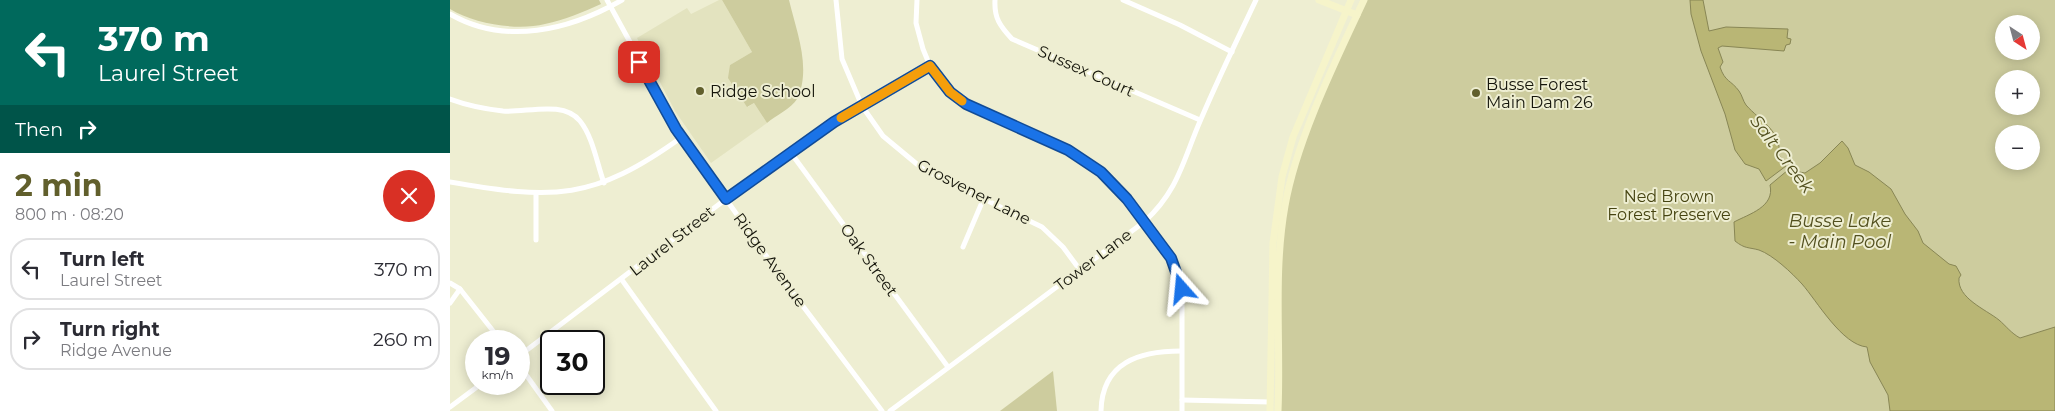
<!DOCTYPE html>
<html lang="en">
<head>
<meta charset="utf-8">
<style>
	:root { --surface:#fff; --page:#f7f7f7; --text:#2b2b33; --muted:#7c7c81; --line:#e1e1e2; --accent:#615f2c }
	body { margin:0; font-family:Montserrat,sans-serif; background:var(--page); color:var(--text); height:100vh; display:flex; flex-direction:column; font-size:19px; white-space:nowrap }
	* { box-sizing:border-box; margin:0 }
	p { font-size:16px; color:var(--muted) }
	.icon { flex:none; width:28px; height:28px; fill:none; stroke:currentColor; stroke-width:2; stroke-linecap:round; stroke-linejoin:round }
	.map { position:relative; flex:1; overflow:hidden }
	.details { display:flex; flex-direction:column; background:var(--surface); width:450px }
	.details>* { flex:none }
	.top-card { background:#00695c; color:#fff; overflow:hidden }
	.needle { width:32px; rotate:144deg }
	.fabs { position:absolute; left:1545px; top:15px; display:grid; gap:10px }
	.fabs a { display:grid; place-items:center; width:45px; height:45px; border-radius:50%; background:var(--surface); box-shadow:0 2px 12px #0003; font-size:25px }
	.speed { position:absolute; left:15px; top:330px; display:flex; gap:10px; font-size:25px; font-weight:700; text-align:center }
	.speed>* { display:grid; place-content:center; width:65px; height:65px; border-radius:50%; background:var(--surface); box-shadow:0 2px 12px #0003; line-height:1 }
	.speed small { font-size:12px; font-weight:400 }
	.speed .limit { border:2px solid #111; border-radius:8px; background:#fff; color:#111 }
	.pin { position:absolute; display:grid; place-items:center; width:42px; height:42px; color:#fff; margin:-21px; border-radius:10px; box-shadow:0 2px 8px #0006 }
	.me { position:absolute; width:55px; margin:-28px; rotate:342deg; stroke-linejoin:round; filter:drop-shadow(0 0 4px #0008) }
	.turn { display:flex; align-items:center; gap:18px; height:105px; padding:0 15px; font-size:22px }
	.turn .icon { width:65px; height:65px; stroke-width:2.5 }
	.turn b { display:block; font-size:35px; line-height:42px }
	.then { display:flex; align-items:center; height:48px; padding:0 15px; background:#0003; gap:10px; font-size:19px }
	.round { display:grid; place-items:center; flex:none; width:52px; height:52px; border-radius:26px; background:var(--page) }
	.summary { display:flex; align-items:center; justify-content:space-between; height:85px; padding:0 15px }
	h1 { font-size:30px; font-weight:700; line-height:38px; color:var(--accent) }
	ul { padding:0; list-style:none }
	li { display:flex; align-items:center; gap:15px; height:62px; margin:0 10px 8px; padding:0 5px; border:2px solid var(--line); border-radius:20px }
	li div { flex:1 }
	li b { display:block; font-size:19px }
	li em { font-style:normal }
	main { display:flex; flex:1; min-height:0 }
	.map>svg:first-child { display:block }
</style>
</head>
<body>
<main>
<section class="details">
<div class="top-card">
<div class="turn"><svg class="icon" aria-label="left" viewBox="0 0 24 24"><path d="M17 20v-9H6M10 6l-5 5 5 5"/></svg><div><b>370 m</b>Laurel Street</div></div>
<div class="then">Then<svg class="icon" aria-label="right" viewBox="0 0 24 24"><path d="M7 20v-9h11M14 6l5 5-5 5"/></svg></div>
</div>
<div class="summary"><div><h1>2 min</h1><p>800 m · 08:20</p></div><a class="round" style="background:#d93025;color:#fff"><svg class="icon" aria-label="close" viewBox="0 0 24 24"><path d="M6 6l12 12M18 6L6 18"/></svg></a></div>
<ul>
<li><svg class="icon" aria-label="left" viewBox="0 0 24 24"><path d="M17 20v-9H6M10 6l-5 5 5 5"/></svg><div><b>Turn left</b><p>Laurel Street</p></div><em>370 m</em></li>
<li><svg class="icon" aria-label="right" viewBox="0 0 24 24"><path d="M7 20v-9h11M14 6l5 5-5 5"/></svg><div><b>Turn right</b><p>Ridge Avenue</p></div><em>260 m</em></li>
</ul>
</section>
<div class="map">
<svg width="1605" height="411" viewBox="0 0 1605 411">
	<rect width="100%" height="100%" fill="#eeeed2"/>
	<polygon fill="#e3e3bf" points="269,0 272,0 302,52 280,65 298,107 304,103 317,123 261,163 225,111 187,38 237,8 241,14"/>
	<g fill="#cdcc9e" fill-rule="evenodd">
		<path d="M0 0H149L151 4C133 12 115 20 95 24 67 31 25 24 0 9Z"/>
		<path d="M272 0H339C346 30 362 69 347 99 342 108 325 116 317 123L304 103 297 107 278 78 280 65 302 52Z"/>
		<path d="M914 0H1605V411H828L832 223 855 138ZM1554 24H1581V51H1554ZM1554 79H1581V106H1554ZM1554 134H1581V161H1554Z"/>
		<polygon points="603,371 607,411 550,411"/>
	</g>
	<g fill="#b9b675" stroke="#888655">
		<path d="M1240 0H1253L1259 31 1276 27 1338 29 1337 38 1341 39 1340 44 1336 45 1334 51 1272 46 1268 48 1273 62 1270 67C1275 82 1281 80 1289 91 1292 95 1293 101 1296 105 1310 121 1332 131 1329 155L1336 166 1316 181 1309 169 1295 164 1285 150 1275 114 1251 51 1241 14Z"/>
		<path d="M1392 141 1398 148 1405 165 1419 172 1441 189 1455 214 1468 231 1473 243 1499 264 1506 266 1511 275 1509 278C1507 298 1535 309 1549 320 1556 326 1561 333 1570 338L1605 327V411H1440L1438 395 1420 362 1417 347C1392 345 1367 301 1352 284 1342 273 1323 255 1309 250 1298 247 1295 249 1285 241L1284 222C1299 214 1325 207 1320 185L1338 170 1355 173 1370 163Z"/>
	</g>
	<g fill="none" stroke-linecap="round" stroke-linejoin="round">
		<g stroke="#fff" stroke-width="5">
			<polyline points="157,0 232,137 334,281 432,411"/>
			<polyline points="386,0 392,59 412,106 433,136 474,170 592,227 613,247 630,270"/>
			<polyline points="467,0 466,23 473,49 480,66 500,92 516,104 618,150 643,166 667,186 721,258 732,289 732,411"/>
			<path d="M545 0C544 18 550 26 562 39L750 120"/>
			<polyline points="673,0 730,25 782,52"/>
			<path d="M0 14C55 46 120 30 172 0"/>
			<path d="M0 99C16 105 36 109 53 111 76 113 113 100 130 121 143 137 147 164 154 183"/>
			<polyline points="341,153 498,367"/>
			<path d="M0 182C104 200 143 201 232 137"/>
			<polyline points="86,194 86,240"/>
			<polyline points="513,247 533,200"/>
			<polyline points="172,280 266,411"/>
			<polyline points="0,283 10,289 51,341"/>
			<polyline points="0,303 10,289"/>
			<polyline points="69,356 276,199 384,122 480,66"/>
			<polyline points="69,365 102,411"/>
			<polyline points="732,400 820,402"/>
			<polyline points="0,407 31,384"/>
			<path d="M440 411 694 222C729 190 733 160 751 119 768 79 787 40 806 0"/>
			<path d="M651 411C652 362 690 351 731 351"/>
		</g>
		<g stroke="#f6f4ca" stroke-width="7">
			<polyline points="869,0 907,15"/>
			<polyline points="820,411 823,243 832,177 843,137 901,0"/>
			<path d="M828 411C831 343 823 273 835 206 846 141 886 60 914 0"/>
		</g>
	</g>
	<g fill="none" stroke-linecap="round" stroke-linejoin="round">
		<defs>
			<polyline id="route" points="189,62 226,129 276,199 384,122 480,66 500,92 516,104 618,150 651,172 677,199 721,258 732,289"/>
		</defs>
		<use href="#route" stroke="#114b97" stroke-width="12"/>
		<use href="#route" stroke="#1a73e8" stroke-width="9"/>
		<polyline stroke="#f59e0b" stroke-width="9" points="391,118 480,66 500,92 512,101"/>
	</g>
	<g fill="#615f2c" stroke="#eeeed2" stroke-width="2">
		<circle cx="250" cy="91" r="5"/>
		<circle cx="1026" cy="93" r="5"/>
	</g>
	<g text-anchor="middle" dominant-baseline="central" stroke-width="4" stroke-linejoin="round" paint-order="stroke">
		<g font-size="16" fill="#15150b" stroke="#eeeed2">
			<text transform="translate(636 71) rotate(24)">Sussex Court</text>
			<text transform="translate(524 192) rotate(27)">Grosvener Lane</text>
			<text transform="translate(222 241) rotate(-38)">Laurel Street</text>
			<text transform="translate(320 260) rotate(54)">Ridge Avenue</text>
			<text transform="translate(419 260) rotate(54)">Oak Street</text>
			<text transform="translate(643 260) rotate(-37)">Tower Lane</text>
		</g>
		<g font-size="16" fill="#15150b" stroke="#eeeed2" text-anchor="start">
			<text x="1036" y="84">Busse Forest<tspan x="1036" dy="18">Main Dam 26</tspan></text>
			<text x="260" y="91">Ridge School</text>
		</g>
		<g font-size="16" fill="#464411" stroke="#eeeed2">
			<text x="1219" y="196">Ned Brown<tspan x="1219" dy="18">Forest Preserve</tspan></text>
		</g>
		<g font-size="18" font-style="italic" fill="#52501f" stroke="#eeeed2">
			<text transform="translate(1332 154) rotate(53)">Salt Creek</text>
			<text x="1390" y="221">Busse Lake<tspan x="1390" dy="21">- Main Pool</tspan></text>
		</g>
	</g>
</svg>
<div class="fabs">
<a><svg class="needle" viewBox="-14 -14 28 28"><path d="M0-13l5 13h-10z" fill="#e53935"/><path d="M0 13l5-13h-10z" fill="#7c7c81"/></svg></a>
<a>+</a>
<a>−</a>
</div>
<div class="speed"><div>19<small>km/h</small></div><div class="limit">30</div></div>
<div class="pin" style="left:189px;top:62px;background:#d93025"><svg class="icon" aria-label="arrive" viewBox="0 0 24 24"><path d="M6 21V4h12l-3 4 3 4H6"/></svg></div>
<svg class="me" style="left:732px;top:289px" viewBox="-20 -20 40 40"><path d="M0-17L14 15 0 8-14 15z" fill="#1a73e8" stroke="#fff" stroke-width="4"/></svg>
</div>
</main>
</body>
</html>
